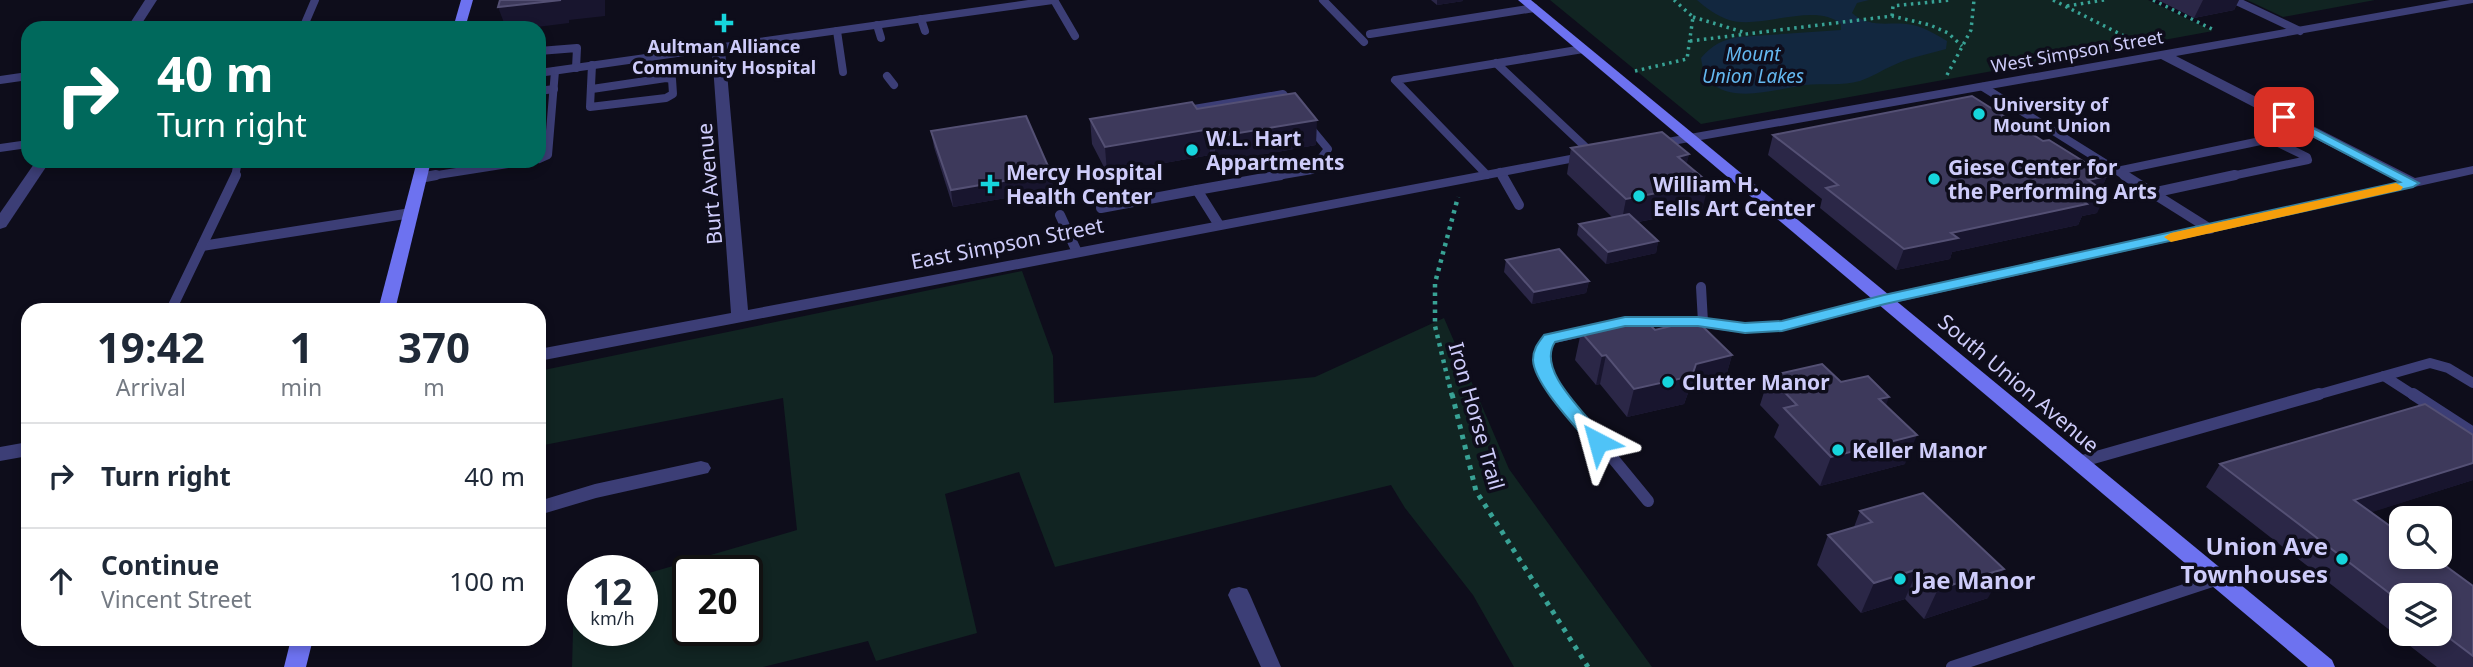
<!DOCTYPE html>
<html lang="en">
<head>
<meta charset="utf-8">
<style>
	:root { --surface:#fff; --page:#f2f2f3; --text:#1f2937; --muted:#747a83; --line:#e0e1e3 }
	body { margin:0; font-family:"Noto Sans",sans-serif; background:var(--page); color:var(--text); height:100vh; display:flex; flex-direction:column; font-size:26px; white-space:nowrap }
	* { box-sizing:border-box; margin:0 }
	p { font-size:23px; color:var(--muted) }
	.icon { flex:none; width:38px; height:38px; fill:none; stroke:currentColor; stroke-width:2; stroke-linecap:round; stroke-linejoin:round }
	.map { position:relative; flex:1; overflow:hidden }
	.side { position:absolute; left:21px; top:303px; width:525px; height:343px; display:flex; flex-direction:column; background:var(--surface); border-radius:21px; box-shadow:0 4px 10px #0003 }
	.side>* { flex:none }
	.banner { position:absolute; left:21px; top:21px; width:525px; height:147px; border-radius:21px; box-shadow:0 4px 10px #0003; background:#00695c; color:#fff; overflow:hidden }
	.tools { position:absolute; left:2389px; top:506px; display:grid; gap:14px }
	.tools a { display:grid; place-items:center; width:63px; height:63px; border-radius:14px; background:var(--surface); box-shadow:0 4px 10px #0003; font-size:35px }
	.speed { position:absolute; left:567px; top:555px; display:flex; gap:14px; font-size:35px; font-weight:700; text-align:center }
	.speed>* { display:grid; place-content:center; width:91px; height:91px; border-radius:50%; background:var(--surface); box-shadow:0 4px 10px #0003; line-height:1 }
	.speed small { font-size:18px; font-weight:400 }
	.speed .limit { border:4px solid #111; border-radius:10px; background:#fff; color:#111 }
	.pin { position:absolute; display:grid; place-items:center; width:60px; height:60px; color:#fff; margin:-30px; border-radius:14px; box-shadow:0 4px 10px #0006 }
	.me { position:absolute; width:77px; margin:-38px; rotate:321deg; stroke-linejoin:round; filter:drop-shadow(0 0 5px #0008) }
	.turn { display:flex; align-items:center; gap:24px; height:147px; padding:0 21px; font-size:32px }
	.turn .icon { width:91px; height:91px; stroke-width:2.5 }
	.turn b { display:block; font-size:49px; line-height:60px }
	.eta { display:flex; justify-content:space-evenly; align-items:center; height:119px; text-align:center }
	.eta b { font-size:42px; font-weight:700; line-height:49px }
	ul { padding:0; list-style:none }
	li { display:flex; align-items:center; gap:21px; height:105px; padding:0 21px; border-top:2px solid var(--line) }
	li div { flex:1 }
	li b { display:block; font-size:26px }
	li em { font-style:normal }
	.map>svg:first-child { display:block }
</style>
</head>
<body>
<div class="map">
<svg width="2473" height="667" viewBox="0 0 2473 667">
	<rect width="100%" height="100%" fill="#0e0d1b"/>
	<g fill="#112422" fill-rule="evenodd">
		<polygon points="1550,0 2148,0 2213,31 1701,124"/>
		<polygon points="2247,0 2375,0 2283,17"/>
		<path d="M1022 271 1053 356 1054 403 1315 377 1444 318 1509 469 1652 667H1514L1473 595 1405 508 1391 485 1055 567 1019 472 945 494 977 633 876 661 868 641 763 667H572L574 594 583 592V630H642V575L797 530 783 398 539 446V371ZM688 570H747V630H688Z"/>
	</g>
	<path fill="#12273f" d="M1697 0H1869L1857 3 1852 13C1873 31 1893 19 1917 26 1927 29 1937 35 1947 41L1946 49C1929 54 1910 57 1894 65 1882 70 1872 77 1860 81 1842 86 1823 83 1805 85 1771 90 1707 112 1701 58 1712 45 1722 40 1738 37L1841 30V24C1815 1 1761 30 1729 20 1717 16 1706 8 1697 0Z"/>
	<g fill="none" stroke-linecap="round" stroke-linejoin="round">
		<g stroke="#38a295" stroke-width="3.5" stroke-dasharray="2.5 4.5" stroke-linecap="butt">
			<polyline points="2053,0 2136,42"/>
			<polyline points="2153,0 2212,29"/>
			<polyline points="2067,6 2104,0"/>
			<polyline points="1892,16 1893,6 1950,0"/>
			<polyline points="1693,17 1743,32"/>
			<polyline points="1690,41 1892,16 1930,25 1948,33 1962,46"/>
			<polyline points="1635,71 1687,59 1693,17 1674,0"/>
			<polyline points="1947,75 1971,30 1974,0"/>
		</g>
		<polyline stroke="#38a295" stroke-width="4.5" stroke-dasharray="3.5 5" stroke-linecap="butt" points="1452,396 1435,326 1435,283 1458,197"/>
		<polyline stroke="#38a295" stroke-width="5" stroke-dasharray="4.5 6" stroke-linecap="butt" points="1452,394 1476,491 1588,667"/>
		<g stroke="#3c3e76" stroke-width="8">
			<polyline points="1054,0 1075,36"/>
			<polyline points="1323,0 1364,42"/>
			<polyline points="2234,0 2300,31"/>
			<polyline points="921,19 925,31"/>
			<polyline points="877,25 881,38"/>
			<polyline points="303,28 315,0"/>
			<polyline points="837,31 843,72"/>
			<polyline points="1370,34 1534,8"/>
			<polyline points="539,51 577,48 576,68"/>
			<polyline points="1496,63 1594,155"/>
			<polyline points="592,65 590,107 666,98 673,94 672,79 666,78 592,89"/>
			<polyline points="887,76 894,85"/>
			<polyline points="0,80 28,76"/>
			<polyline points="1983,87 2127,177"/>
			<polyline points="539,91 554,89"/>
			<polyline points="1182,111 1283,94 1292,106"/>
			<polyline points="539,159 548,155 555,71"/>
			<polyline points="2117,171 2270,139 2307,157 2308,160 2227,177"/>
			<polyline points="1500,172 1503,177"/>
			<polyline points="1487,175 1395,80 1583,49"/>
			<polyline points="235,177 238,161"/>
			<polyline points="425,177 527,161"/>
			<polyline points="1271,177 1312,170 1328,149 1309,126"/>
		</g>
		<g stroke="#3c3e76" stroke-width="10">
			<polyline points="1502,175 1519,205"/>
			<polyline points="2124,175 2210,229"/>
			<polyline points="420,178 436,175"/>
			<polyline points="1197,190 1281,175"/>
			<polyline points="2152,193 2235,175"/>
			<polyline points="1101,208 1197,190 1219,225"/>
			<polyline points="1060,215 1077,252"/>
			<polyline points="202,246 411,213"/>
			<polyline points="1701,287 1703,322"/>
			<polyline points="171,310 236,175"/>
			<polyline points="2384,376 2415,396"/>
			<path d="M1562 396C1547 378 1535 361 1550 339L1625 322H1698L1745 328 1782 326 1884 300"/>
			<polyline points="2313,396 2430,363 2448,368 2473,383"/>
		</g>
		<g stroke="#3c3e76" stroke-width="12">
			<polyline points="1560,394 1648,501"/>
			<polyline points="2413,394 2473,433"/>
			<polyline points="2079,462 2319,394"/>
			<polyline points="1952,667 2218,579"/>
		</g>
		<g fill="#3c3e76" fill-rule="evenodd">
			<polygon points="145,0 157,0 139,28 127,28"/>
			<polygon points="1028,0 1059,0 1053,4 725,50 748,310 1591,151 1598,155 1591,159 539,361 539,349 731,313 712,52 539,77 539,69"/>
			<polygon points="2450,0 2473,0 2473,3 2176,56 2415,178 2473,166 2473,174 1884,305 1876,300 1878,296 2399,182 2161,59 1650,149 1643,145 1650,141"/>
			<polygon points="28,140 28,148 0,152 0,144"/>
			<polygon points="36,161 50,161 6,227 0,229 0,213"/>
			<polygon points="28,442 28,456 0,461 0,447"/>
			<polygon points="701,461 708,463 711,468 708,473 596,498 539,515 539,501 595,484"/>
			<polygon points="1239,587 1247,589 1250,595 1281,667 1261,667 1228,595 1231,589"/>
		</g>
		<g fill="#6d72f0" fill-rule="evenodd">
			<polygon points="461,0 473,0 465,28 453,28"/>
			<polygon points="1518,0 1531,0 2332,660 2335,667 2308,667"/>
			<polygon points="417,161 431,161 395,310 378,310"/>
			<polygon points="291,639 313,639 306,667 284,667"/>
		</g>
	</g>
	<g fill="#2b2747" fill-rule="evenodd">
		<polygon points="1431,0 1463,0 1463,1 1437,5"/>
		<polygon points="2158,0 2239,0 2234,10 2194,18"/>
		<polygon points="1197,109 1316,145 1215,163 1210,155 1107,173 1092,144 1090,119"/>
		<polygon points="931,131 1051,173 1053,190 953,207 934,147"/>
		<polygon points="1773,135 2043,141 2107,176 2101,189 2097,213 2082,216 2078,225 1952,252 1950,259 1896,270 1820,208 1822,199 1768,155"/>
		<polygon points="1571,148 1689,154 1686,164 1702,210 1638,222 1658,241 1656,253 1606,264 1577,235 1579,224 1612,217 1567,174"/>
		<polygon points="1506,260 1589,281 1586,293 1532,304 1504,272"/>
		<polygon points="1655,330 1732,355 1724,383 1688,393 1684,404 1627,417 1600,384 1596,385 1575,360 1581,332"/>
		<polygon points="1769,376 1886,406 1905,464 1820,486 1774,437 1779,425 1760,405"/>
		<path d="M2473 435V480L2371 512 2473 586V667H2437L2206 487 2220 464ZM2401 595H2440V634H2401Z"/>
		<polygon points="1860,511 1988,598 1924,619 1905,599 1861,613 1817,565 1828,535 1854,527"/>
	</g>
	<g fill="#18152e">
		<polygon points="561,0 605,0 605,16 569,20 569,23 529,28 506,28 498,7"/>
		<polygon points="1437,0 1463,0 1463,1 1437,5"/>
		<polygon points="2203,0 2239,0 2234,10 2194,18"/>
		<polygon points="1317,120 1316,145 1215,163 1215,137"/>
		<polygon points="1210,129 1210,155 1107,173 1105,147"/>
		<polygon points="1689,154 1683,180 1678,157"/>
		<polygon points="1051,173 1053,190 953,207 951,190"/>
		<polygon points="2107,176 2099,194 2107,193 2097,213 2082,216 2078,225 1952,252 1950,259 1896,270 1904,249 2088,180"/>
		<polygon points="1709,183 1702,210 1621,225 1626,199"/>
		<polygon points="1658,241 1656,253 1606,264 1608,252"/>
		<polygon points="1589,281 1586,293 1532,304 1534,292"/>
		<polygon points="1606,355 1600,384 1596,385 1602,356"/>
		<polygon points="1732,355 1724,383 1688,393 1684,404 1627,417 1634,389 1696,364"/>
		<polygon points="1889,397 1878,426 1879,399"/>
		<polygon points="1917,435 1905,464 1820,486 1831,457"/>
		<polygon points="2473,463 2473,480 2338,523 2354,500"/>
		<polygon points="1918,569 1905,599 1861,613 1874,583"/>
		<polygon points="2004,569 1988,598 1924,619 1938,589"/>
	</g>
	<g fill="#3d395b" stroke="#545074" stroke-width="2">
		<polygon points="500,0 561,0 498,7"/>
		<polygon points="1295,93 1317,120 1215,137 1210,129 1105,147 1090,119 1192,102 1197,109"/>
		<polygon points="1972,96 2043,141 2049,140 2107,176 2088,180 2107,193 2079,198 2087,204 1951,233 1958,238 1904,249 1826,188 1838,185 1773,135"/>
		<polygon points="1026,116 1051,173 951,190 931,131"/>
		<polygon points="1662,132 1689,154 1678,157 1709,183 1626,199 1571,148"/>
		<polygon points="1629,214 1658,241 1608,252 1579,224"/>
		<polygon points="1559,249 1589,281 1534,292 1506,260"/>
		<polygon points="1696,320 1732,355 1696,364 1692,376 1634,389 1606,355 1602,356 1581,332 1633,321 1650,325 1655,330"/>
		<polygon points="1822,364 1841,382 1868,376 1889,397 1879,399 1917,435 1831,457 1784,408 1797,405 1769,376"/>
		<polygon points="2425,404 2473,435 2473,463 2354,500 2401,534 2401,556 2432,556 2473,586 2473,656 2440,631 2440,595 2401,595 2401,602 2220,464"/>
		<polygon points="1923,493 2004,569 1938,589 1918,569 1874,583 1828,535 1872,522 1860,511"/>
	</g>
	<path fill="#4fc3f7" stroke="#337fa1" stroke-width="2" d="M2284 113 2419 183 2413 187 1885 304 1782 331 1745 333 1698 326H1625L1555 342C1535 372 1591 417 1607 442L1598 448 1592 446C1576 427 1534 384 1533 360 1533 349 1538 343 1544 335L1625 317H1698L1745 323 1782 321 1884 295 2400 182 2280 119V114Z"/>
	<polygon fill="#f59e0b" points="2396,183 2403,187 2401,190 2171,242 2164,237 2171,233"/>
	<g fill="#16d5dc" stroke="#0e0d1b" stroke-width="2.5">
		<path d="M720.5 12.5h7v7h7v7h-7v7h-7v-7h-7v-7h7z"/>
		<circle cx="1979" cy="114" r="7"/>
		<circle cx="1192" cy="150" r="7"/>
		<circle cx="1934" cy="179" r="7"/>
		<path d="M986.5 173.5h7v7h7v7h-7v7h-7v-7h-7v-7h7z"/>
		<circle cx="1639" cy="196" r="7"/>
		<circle cx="1668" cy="382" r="7"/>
		<circle cx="1838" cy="450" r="7"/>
		<circle cx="2342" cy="559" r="7"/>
		<circle cx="1900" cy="579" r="7"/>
	</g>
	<g text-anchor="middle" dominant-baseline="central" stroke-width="7" stroke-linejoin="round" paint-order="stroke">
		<g font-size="18" font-weight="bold" fill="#ceccfa" stroke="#0e0d1b">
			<text x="724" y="46">Aultman Alliance<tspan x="724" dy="21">Community Hospital</tspan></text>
			<text x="1993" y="104" text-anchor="start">University of<tspan x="1993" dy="21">Mount Union</tspan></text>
		</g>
		<g font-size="18" fill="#ceccfa" stroke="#0e0d1b">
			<text transform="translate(2077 51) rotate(-10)">West Simpson Street</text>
		</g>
		<g font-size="19" font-style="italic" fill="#64b8f0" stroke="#0e0d1b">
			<text x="1753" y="54">Mount<tspan x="1753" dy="22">Union Lakes</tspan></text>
		</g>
		<g font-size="21" font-weight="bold" fill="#ceccfa" stroke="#0e0d1b" text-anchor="start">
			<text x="1206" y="138">W.L. Hart<tspan x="1206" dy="24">Appartments</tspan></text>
			<text x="1948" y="167">Giese Center for<tspan x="1948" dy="24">the Performing Arts</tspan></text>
			<text x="1006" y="172">Mercy Hospital<tspan x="1006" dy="24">Health Center</tspan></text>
			<text x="1653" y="184">William H.<tspan x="1653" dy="24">Eells Art Center</tspan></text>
			<text x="1682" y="382">Clutter Manor</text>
			<text x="1852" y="450">Keller Manor</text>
		</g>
		<g font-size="21" fill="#ceccfa" stroke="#0e0d1b">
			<text transform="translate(709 184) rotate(-95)">Burt Avenue</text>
			<text transform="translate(1007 243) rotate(-11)">East Simpson Street</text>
			<text transform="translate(2019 383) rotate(40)">South Union Avenue</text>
			<text transform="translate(1477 416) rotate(74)">Iron Horse Trail</text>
		</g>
		<g font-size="24" font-weight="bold" fill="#ceccfa" stroke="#0e0d1b" text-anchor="end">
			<text x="2328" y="545">Union Ave<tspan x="2328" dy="28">Townhouses</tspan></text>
			<text x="1914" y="579" text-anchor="start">Jae Manor</text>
		</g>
	</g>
</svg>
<div class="tools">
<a><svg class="icon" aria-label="search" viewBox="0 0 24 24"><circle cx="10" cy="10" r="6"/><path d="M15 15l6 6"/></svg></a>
<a><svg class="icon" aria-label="layers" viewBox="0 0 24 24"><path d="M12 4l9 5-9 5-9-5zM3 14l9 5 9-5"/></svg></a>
</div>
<div class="speed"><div>12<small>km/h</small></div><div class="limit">20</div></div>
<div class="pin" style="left:2284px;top:117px;background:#d93025"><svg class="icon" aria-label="arrive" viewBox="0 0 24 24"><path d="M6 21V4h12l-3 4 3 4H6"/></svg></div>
<svg class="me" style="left:1598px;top:442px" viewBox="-20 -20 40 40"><path d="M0-17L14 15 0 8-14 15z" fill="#4fc3f7" stroke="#fff" stroke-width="4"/></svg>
<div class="banner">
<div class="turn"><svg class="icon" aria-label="right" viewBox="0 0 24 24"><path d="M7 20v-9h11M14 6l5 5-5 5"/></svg><div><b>40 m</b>Turn right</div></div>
</div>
<section class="side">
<div class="eta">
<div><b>19:42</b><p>Arrival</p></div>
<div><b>1</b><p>min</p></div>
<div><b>370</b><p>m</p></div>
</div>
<ul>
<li><svg class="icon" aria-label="right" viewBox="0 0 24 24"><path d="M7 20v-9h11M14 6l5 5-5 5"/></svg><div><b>Turn right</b></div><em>40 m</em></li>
<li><svg class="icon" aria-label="ahead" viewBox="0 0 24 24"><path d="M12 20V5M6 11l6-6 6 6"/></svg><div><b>Continue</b><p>Vincent Street</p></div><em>100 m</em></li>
</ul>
</section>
</div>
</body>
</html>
